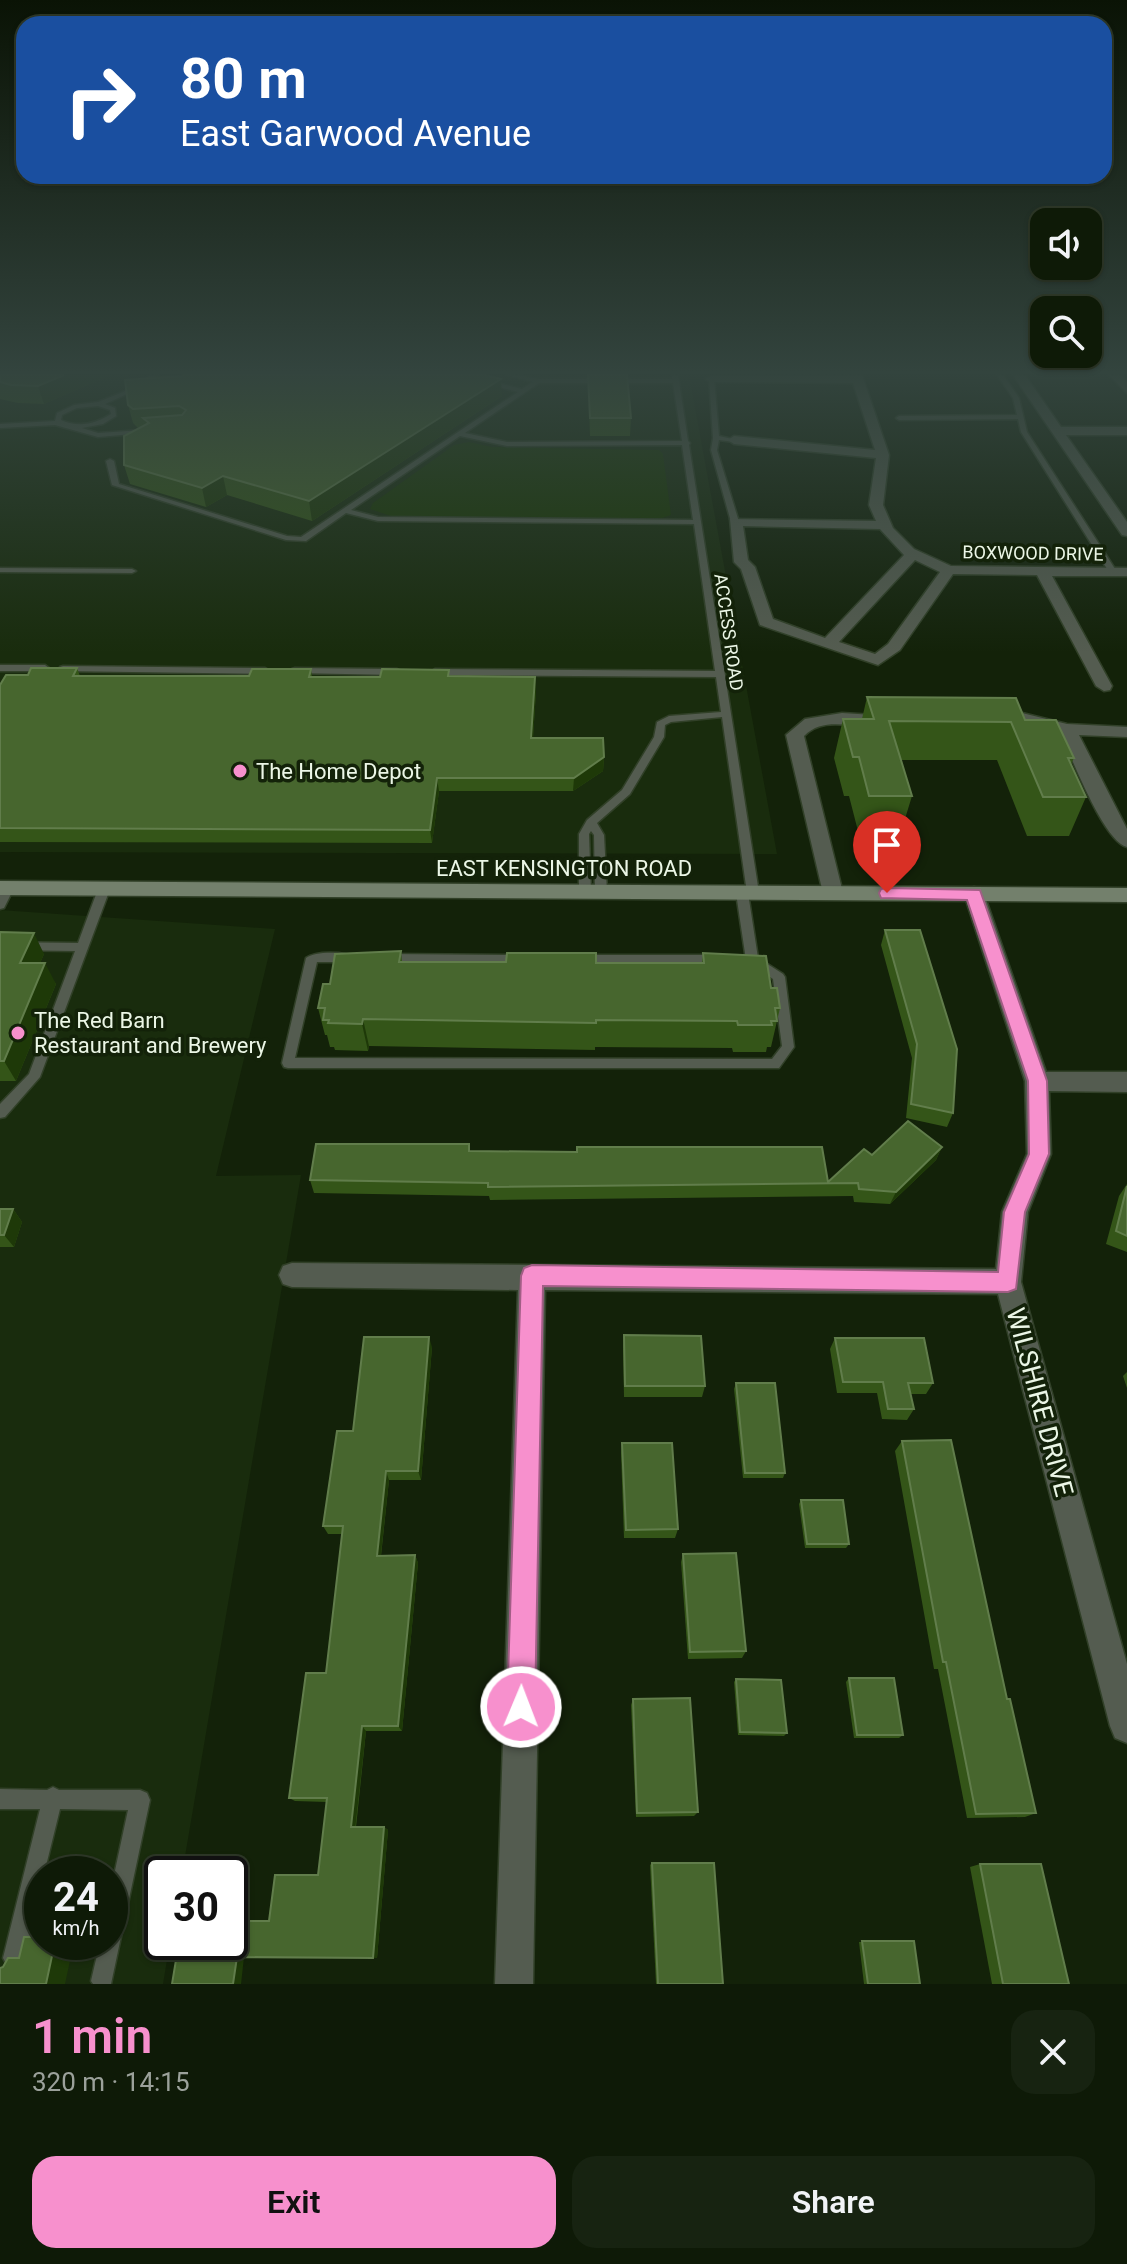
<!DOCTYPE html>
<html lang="en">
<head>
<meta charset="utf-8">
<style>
	:root { --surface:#0e1a07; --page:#172311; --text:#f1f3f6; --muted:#9ba19b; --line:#2e3828; --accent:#f790cd }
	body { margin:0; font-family:Roboto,sans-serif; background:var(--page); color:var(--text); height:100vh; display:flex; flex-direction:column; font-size:30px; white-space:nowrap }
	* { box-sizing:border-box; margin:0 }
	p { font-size:26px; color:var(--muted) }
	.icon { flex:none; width:44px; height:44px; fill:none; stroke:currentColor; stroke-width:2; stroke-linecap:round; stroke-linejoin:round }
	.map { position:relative; height:1984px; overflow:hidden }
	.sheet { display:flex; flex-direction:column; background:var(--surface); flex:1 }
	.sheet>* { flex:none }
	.hud { position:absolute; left:16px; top:16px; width:1096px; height:168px; border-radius:24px; box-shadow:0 2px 6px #0004,0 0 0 2px var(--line); background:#1a4fa0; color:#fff; overflow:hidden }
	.buttons { position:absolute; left:1030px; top:208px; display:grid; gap:16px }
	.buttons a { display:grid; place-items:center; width:72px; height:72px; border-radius:16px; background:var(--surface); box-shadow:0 2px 6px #0004,0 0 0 2px var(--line); font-size:40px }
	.speed { position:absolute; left:24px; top:1856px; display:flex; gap:16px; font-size:40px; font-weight:700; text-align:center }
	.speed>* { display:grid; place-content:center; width:104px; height:104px; border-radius:50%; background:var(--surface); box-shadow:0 2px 6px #0004,0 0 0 2px var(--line); line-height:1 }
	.speed small { font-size:20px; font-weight:400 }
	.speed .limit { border:4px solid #111; border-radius:12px; background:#fff; color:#111 }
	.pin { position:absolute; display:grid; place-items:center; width:68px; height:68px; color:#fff; margin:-82px -34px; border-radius:50% 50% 50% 0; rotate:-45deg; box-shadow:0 0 8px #0007 }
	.pin .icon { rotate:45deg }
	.me { position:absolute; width:88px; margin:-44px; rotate:1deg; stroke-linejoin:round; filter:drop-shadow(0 0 6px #0008) }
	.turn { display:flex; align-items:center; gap:28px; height:168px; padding:0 32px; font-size:36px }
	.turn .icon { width:104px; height:104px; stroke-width:2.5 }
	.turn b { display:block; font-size:56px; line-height:68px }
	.round { display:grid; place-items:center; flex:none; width:84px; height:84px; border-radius:24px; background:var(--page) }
	.overview { display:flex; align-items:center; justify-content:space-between; height:136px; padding:0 32px }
	h1 { font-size:48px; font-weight:600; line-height:60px; color:var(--accent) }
	.primary-button { display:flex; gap:16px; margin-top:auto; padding:16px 32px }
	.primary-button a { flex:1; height:92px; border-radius:24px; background:var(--accent); color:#111; font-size:32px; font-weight:600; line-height:92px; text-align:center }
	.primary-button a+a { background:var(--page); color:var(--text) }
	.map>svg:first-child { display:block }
</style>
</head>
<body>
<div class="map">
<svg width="1127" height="1984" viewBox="0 0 1127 1984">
	<rect width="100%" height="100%" fill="#132209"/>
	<g fill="#192c0d" fill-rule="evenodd">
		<polygon points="0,375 689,375 777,854 0,852"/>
		<path d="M0 910 275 929 216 1176 301 1175 182 1874H162V1942H170L163 1984H0ZM42 1874H110V1942H42Z"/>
	</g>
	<polygon fill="#183600" points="469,442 492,447 659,450 663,454 671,515 662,518 397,518 370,509 373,503 454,445"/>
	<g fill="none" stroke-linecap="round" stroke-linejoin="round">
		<defs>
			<g id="service">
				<path d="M151 375H158L127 394 105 404 115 408 116 416 103 424 82 428 98 433 143 430 146 432 145 433 98 437 55 425 0 428V424L55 421 57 413 74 405 98 402 123 392ZM98 406 110 410 111 414C95 424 79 428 61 420L62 415 77 408Z"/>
				<path d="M454 375H465L522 389 533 382 507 375H519L538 379H672V375H678L688 441 690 443 689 445 759 893 753 897 748 893 758 958 783 974 785 977 794 1047 779 1068H288L284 1067 282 1063 306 958C315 951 346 951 355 958L349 962H317L295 1058 772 1059 782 1046 773 979 746 960 736 893 742 889 747 893 722 717 671 722 665 725 664 737 630 794 597 823 604 835 607 892 601 896 595 892 594 835 591 831 589 834 591 892 585 896 579 892V834L587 820 622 790 654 737 657 722 669 716 721 712 716 677 435 675 430 672 435 669 715 671 694 524 378 521 346 513 306 541 286 540 112 485 106 461 110 459 114 461 119 484 287 536 301 537 518 392ZM539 383H673L682 441 507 442 465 433ZM460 436 507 446 682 445 693 520 378 517 351 510Z"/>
				<polygon points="997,375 1003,375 1019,398 1027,432 1117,572 1116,574 1109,572 1021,432 1018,419 899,420 896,418 899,416 1017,415 1013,398"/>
				<polygon points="709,378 714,379 719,436 737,440 734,442 719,440 717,450 739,522 735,524 731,522 711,450 713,438"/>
				<polygon points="0,568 132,569 136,571 132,573 0,572"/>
				<polygon points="0,665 45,665 49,668 45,671 0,671"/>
				<polygon points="63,666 265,668 270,671 265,674 60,671 60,667"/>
				<polygon points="295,668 397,669 402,672 397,675 292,673 292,669"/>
				<polygon points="8,884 14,888 4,908 0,909 0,893 4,885"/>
				<polygon points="104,885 110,889 40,1077 5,1117 0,1118 0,1104 29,1074 75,951 0,950 0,942 78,943 98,889"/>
				<polygon points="387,954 521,955 527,959 521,963 387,962 381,958"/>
				<polygon points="583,955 717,955 723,959 717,963 583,963 577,959"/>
				<polygon points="53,1787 59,1790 140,1790 147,1793 150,1800 111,1984 93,1984 91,1981 100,1942 110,1942 110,1894 128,1810 60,1809 44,1874 42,1874 42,1884 25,1958 21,1965 14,1969 7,1965 3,1958 40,1809 0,1809 0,1789 47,1790"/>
			</g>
			<g id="minor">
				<path d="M850 375H862L889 455 883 505 893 528 914 549 951 566 1127 568V576H1052L1112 686 1110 690 1104 691 1096 686 1037 575 953 574 900 650 878 665 760 625 741 569 734 562 730 519 876 521 869 505 876 458 734 444 728 440 734 436 875 450 853 383 711 382 705 379 711 376ZM743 526 880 529 904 555 825 638 773 619 755 567 748 560ZM915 560 940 572 888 644 875 654 839 642Z"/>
				<polygon points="1013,375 1025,375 1061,427 1127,427 1127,435 1066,435 1127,522 1127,536 1122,535"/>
				<polygon points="1109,375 1121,375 1127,382 1127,393"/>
				<path d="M996 711 1022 713 1067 724 1127 727V737L1079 735 1127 829V847C1103 841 1072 757 1060 733L990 720 987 716 990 712Z"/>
				<path d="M842 713 874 715 883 720C865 736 828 711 804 736L843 893 840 898H826L823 893 786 735 805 719Z"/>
				<polygon points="974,887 981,889 984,894 1046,1072 1127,1072 1127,1092 1049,1091 1051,1154 1028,1212 1021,1282 1127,1664 1127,1743 1115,1738 1110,1726 998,1294 545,1290 533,1984 495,1984 518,1290 292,1287 283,1284 279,1275 283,1266 292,1263 996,1269 1002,1212 1027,1154 1025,1081 964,894 967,889"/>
			</g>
			<polygon id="secondary" points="0,881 1127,888 1127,902 0,895"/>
		</defs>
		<use href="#service" stroke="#314028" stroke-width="3"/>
		<use href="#minor" stroke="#314028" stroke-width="3"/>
		<use href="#secondary" stroke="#314028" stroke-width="3"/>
		<use href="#service" fill="#545c50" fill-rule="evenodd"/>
		<use href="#minor" fill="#545c50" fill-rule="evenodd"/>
		<use href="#secondary" fill="#73806c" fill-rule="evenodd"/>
	</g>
	<g fill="#345518">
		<polygon points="0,375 110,375 44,404 18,403 0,399"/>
		<polygon points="588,375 631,418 630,436 590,436"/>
		<polygon points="502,396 312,521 227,495 206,507 130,484 124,465 141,427 138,428 133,423 128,405"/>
		<polygon points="77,668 80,676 249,676 311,669 312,677 449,676 536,691 533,738 604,757 603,771 573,791 439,791 432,843 0,842 0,685 28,675"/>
		<polygon points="867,697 1025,720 1074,758 1071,764 1086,797 1069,836 1027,836 997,760 901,760 912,796 900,835 859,835 849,796 844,796 834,758 843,719 862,719"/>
		<polygon points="885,930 953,1113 947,1127 906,1118 912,1058 881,945"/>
		<polygon points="0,932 44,954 40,963 56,984 16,1081 0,1081"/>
		<polygon points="401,951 402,962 596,963 702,963 703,953 771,988 780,1008 771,1047 767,1047 766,1052 733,1052 732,1048 595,1047 595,1050 369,1046 368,1051 335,1050 334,1047 330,1047 327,1035 325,1035 318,1008 330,984"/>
		<polygon points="469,1144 470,1151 828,1182 872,1155 942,1147 936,1160 890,1204 854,1202 853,1196 490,1200 489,1196 314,1193 310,1180"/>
		<polygon points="1127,1184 1127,1252 1106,1244 1119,1196"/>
		<polygon points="0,1209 13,1209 22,1222 14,1247 0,1247"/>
		<polygon points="624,1335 705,1386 702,1397 624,1397 623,1346"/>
		<polygon points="835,1338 933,1383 926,1394 910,1394 914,1409 907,1420 882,1419 877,1393 837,1393 830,1349"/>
		<polygon points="432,1347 421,1480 389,1480 381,1556 415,1555 418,1563 402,1731 366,1731 356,1827 384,1827 388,1830 377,1958 244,1957 172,1984 269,1921 318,1875 327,1802 295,1801 289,1798 326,1673 342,1534 328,1534 323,1526"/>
		<polygon points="1127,1372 1127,1388 1123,1376"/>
		<polygon points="736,1383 785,1473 783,1478 743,1478 734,1389"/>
		<polygon points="902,1441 1007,1699 1036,1813 1025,1817 967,1818 938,1669 934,1669 895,1451"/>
		<polygon points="622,1443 678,1529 675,1538 624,1538 621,1453"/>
		<polygon points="801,1500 849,1544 846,1548 805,1548 799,1504"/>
		<polygon points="683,1554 746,1651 742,1658 688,1659 681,1562"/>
		<polygon points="849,1678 903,1735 899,1738 854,1738 846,1682"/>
		<polygon points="736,1679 787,1733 784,1736 738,1735 734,1682"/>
		<polygon points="633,1699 698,1812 694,1816 636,1817 631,1705"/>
		<polygon points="652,1863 723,1984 656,1984 650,1865"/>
		<polygon points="980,1864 1069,1984 992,1984 970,1867"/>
		<polygon points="914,1941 920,1984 864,1984 859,1942"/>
	</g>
	<g fill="#1e3908">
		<polygon points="64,375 110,375 44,404 38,386"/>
		<polygon points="501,379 502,396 312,521 309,501"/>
		<polygon points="223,476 227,495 206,507 202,488"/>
		<polygon points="535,677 536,691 532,752 531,738"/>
		<polygon points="604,757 603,771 573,791 574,778"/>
		<polygon points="437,778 439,791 432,843 430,830"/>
		<polygon points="34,933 44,954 31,984 20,963"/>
		<polygon points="45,963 56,984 16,1081 4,1061"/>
		<polygon points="363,1019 369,1046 368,1051 362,1024"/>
		<polygon points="942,1147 936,1160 890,1204 896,1192"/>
		<polygon points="13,1209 22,1222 14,1247 4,1235"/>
		<polygon points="429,1337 432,1347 421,1480 418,1471"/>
		<polygon points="386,1471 389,1480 380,1563 377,1556"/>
		<polygon points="415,1555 418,1563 402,1731 398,1726"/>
		<polygon points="362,1726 366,1731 355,1830 351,1827"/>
		<polygon points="384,1827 388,1830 377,1958 373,1958"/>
		<polygon points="55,1942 74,1942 65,1984 46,1984"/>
		<polygon points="237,1957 244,1957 241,1984 233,1984"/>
	</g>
	<g fill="#47662e" stroke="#617d4b" stroke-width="2">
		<polygon points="0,375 64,375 38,386 11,385 0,382"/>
		<polygon points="185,375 485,375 501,379 309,501 223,476 202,488 124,465 124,436 149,423 143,418 182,415 186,410 179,406 133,409 128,405 125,380 182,376"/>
		<polygon points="588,375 627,375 631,418 590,418"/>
		<polygon points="31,668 77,668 73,676 249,676 252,669 311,669 309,677 380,677 382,669 449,670 448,676 535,677 531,738 603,738 604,757 574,778 437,778 430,830 0,828 0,685 6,675 28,675"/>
		<polygon points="867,697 1016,698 1025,720 1056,720 1074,758 1068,758 1086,797 1043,797 1011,722 889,721 912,796 869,796 859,757 853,757 843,719 874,719"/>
		<polygon points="885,930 920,930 957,1049 953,1113 911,1104 917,1044"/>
		<polygon points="0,932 34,933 20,963 45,963 4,1061 0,1061"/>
		<polygon points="401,951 399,962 506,962 507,953 596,953 596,963 704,963 703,953 766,956 771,988 777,988 780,1008 775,1008 777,1021 771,1021 772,1025 738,1025 737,1021 596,1020 596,1023 363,1019 362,1024 328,1023 329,1020 323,1020 325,1008 318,1008 323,984 330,984 335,954"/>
		<polygon points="908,1121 942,1147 896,1192 859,1189 858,1183 488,1187 488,1183 310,1180 316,1144 469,1144 469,1151 577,1152 577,1147 822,1147 828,1182 864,1149 872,1155"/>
		<polygon points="1127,1186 1127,1236 1116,1231"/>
		<polygon points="0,1209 13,1209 4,1235 0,1235"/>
		<polygon points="624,1335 701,1336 705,1386 625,1386"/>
		<polygon points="364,1337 429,1337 418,1471 386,1471 377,1556 415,1555 398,1726 362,1726 351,1827 384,1827 373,1958 237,1957 233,1984 172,1984 179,1942 230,1942 230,1921 269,1921 275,1875 318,1875 327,1798 289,1798 306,1673 326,1673 343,1526 323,1526 337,1431 353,1431"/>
		<polygon points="835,1338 924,1338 933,1383 908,1383 914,1409 888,1409 883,1382 843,1382"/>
		<polygon points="736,1383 775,1383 785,1473 745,1473"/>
		<polygon points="951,1440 1007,1699 1010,1699 1036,1813 976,1814 946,1662 943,1662 902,1441"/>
		<polygon points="622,1443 672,1443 678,1529 626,1530"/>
		<polygon points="801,1500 843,1500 849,1544 807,1544"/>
		<polygon points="736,1553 746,1651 690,1652 683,1554"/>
		<polygon points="849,1678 894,1678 903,1735 857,1735"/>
		<polygon points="736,1679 781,1680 787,1733 740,1732"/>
		<polygon points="690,1698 698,1812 637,1813 633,1699"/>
		<polygon points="652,1863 714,1863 723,1984 658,1984"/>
		<polygon points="980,1864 1041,1864 1069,1984 1003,1984"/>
		<polygon points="24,1937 42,1937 42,1942 55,1942 46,1984 0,1984 0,1968 3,1967 8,1958 19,1958"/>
		<polygon points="862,1941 914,1941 920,1984 868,1984"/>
	</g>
	<linearGradient id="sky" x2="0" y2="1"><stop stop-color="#0a1305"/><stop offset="0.57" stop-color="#33443e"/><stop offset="1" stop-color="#33443e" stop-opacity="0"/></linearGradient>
	<rect width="1127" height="653" fill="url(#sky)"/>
	<polygon fill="#f790cd" stroke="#a15e85" stroke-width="2" points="887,888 980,890 1047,1081 1049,1154 1025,1212 1016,1289 1008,1292 543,1286 535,1707 531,1717 521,1721 511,1717 507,1707 521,1276 524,1268 532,1265 998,1272 1004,1212 1029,1154 1028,1081 967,900 881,898 879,893 881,889"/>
	<g fill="#f790cd" stroke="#132209" stroke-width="3">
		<circle cx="240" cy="771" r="8"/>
		<circle cx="18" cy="1033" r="8"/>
	</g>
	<g text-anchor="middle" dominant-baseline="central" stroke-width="7" stroke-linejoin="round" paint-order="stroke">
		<g font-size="18" fill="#ebf6e6" stroke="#132209">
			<text transform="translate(1033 553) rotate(1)">BOXWOOD DRIVE</text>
			<text transform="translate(729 632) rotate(82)">ACCESS ROAD</text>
		</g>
		<g font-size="22" fill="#ebf6e6" stroke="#132209" text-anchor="start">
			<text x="256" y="771">The Home Depot</text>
			<text x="34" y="1020">The Red Barn<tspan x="34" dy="25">Restaurant and Brewery</tspan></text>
		</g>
		<g font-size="22" fill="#ebf6e6" stroke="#132209">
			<text x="564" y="868">EAST KENSINGTON ROAD</text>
		</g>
		<g font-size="26" fill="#ebf6e6" stroke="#132209">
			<text transform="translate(1040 1402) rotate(75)">WILSHIRE DRIVE</text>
		</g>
	</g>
</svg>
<div class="buttons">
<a><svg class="icon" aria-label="sound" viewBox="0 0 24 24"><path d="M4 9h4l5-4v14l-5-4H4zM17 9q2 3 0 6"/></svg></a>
<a><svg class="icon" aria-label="search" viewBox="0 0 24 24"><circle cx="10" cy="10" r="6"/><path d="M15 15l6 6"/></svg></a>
</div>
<div class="speed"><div>24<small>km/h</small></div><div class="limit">30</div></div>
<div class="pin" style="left:887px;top:893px;background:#d93025"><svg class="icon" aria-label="arrive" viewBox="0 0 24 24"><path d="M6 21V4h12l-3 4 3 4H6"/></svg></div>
<svg class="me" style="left:521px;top:1707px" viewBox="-20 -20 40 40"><circle r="17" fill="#f790cd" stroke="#fff" stroke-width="3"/><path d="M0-11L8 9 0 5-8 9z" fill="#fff"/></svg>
<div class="hud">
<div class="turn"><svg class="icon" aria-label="right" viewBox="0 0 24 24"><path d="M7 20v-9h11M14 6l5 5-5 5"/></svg><div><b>80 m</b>East Garwood Avenue</div></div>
</div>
</div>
<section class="sheet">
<div class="overview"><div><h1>1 min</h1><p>320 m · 14:15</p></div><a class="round"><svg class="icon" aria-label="close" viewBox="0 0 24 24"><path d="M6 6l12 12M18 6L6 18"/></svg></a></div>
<div class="primary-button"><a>Exit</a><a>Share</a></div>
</section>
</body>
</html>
